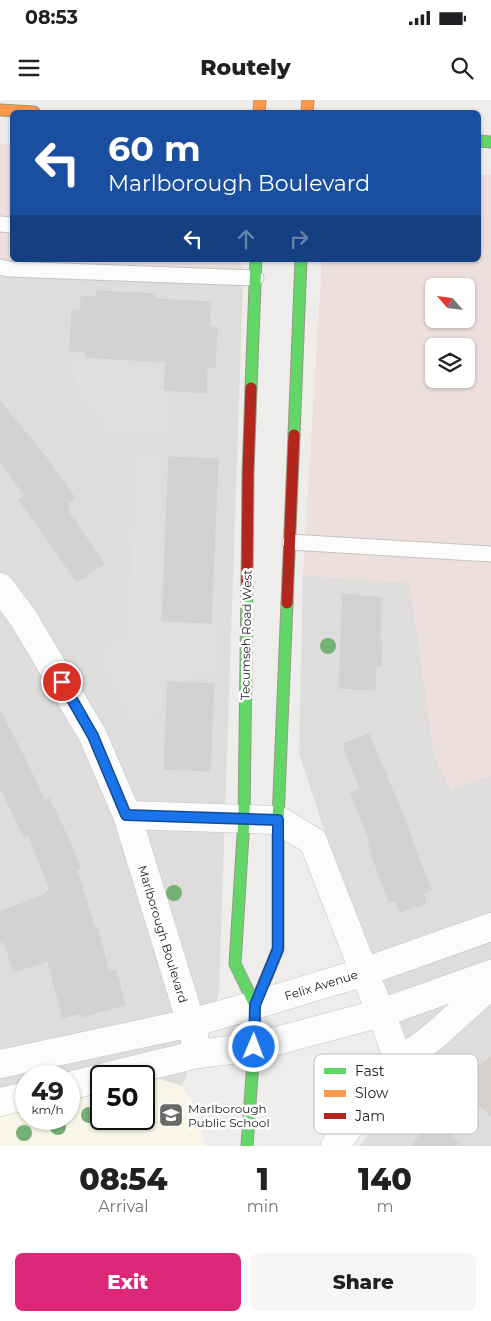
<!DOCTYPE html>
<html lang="en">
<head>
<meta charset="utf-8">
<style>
	:root { --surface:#fff; --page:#f6f6f6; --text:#202124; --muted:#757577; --accent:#db2777 }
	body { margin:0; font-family:Montserrat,sans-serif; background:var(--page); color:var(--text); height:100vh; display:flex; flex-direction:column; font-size:19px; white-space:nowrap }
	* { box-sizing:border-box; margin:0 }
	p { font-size:16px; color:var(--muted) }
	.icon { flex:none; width:28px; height:28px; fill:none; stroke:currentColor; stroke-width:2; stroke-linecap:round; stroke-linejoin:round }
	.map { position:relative; height:1046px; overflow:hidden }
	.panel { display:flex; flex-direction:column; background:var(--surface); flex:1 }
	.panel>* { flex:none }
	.top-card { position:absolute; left:10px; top:10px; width:471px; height:152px; border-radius:8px; box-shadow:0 1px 4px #0004; background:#1a4fa0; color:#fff; overflow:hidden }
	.needle { width:32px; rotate:298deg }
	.tools { position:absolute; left:425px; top:178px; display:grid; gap:10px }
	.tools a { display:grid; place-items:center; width:50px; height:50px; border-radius:8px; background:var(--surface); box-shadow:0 1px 4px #0004; font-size:25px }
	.speed { position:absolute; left:15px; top:965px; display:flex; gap:10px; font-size:25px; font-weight:700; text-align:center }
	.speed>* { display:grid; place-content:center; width:65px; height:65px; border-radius:50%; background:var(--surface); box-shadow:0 1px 4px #0004; line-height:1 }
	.speed small { font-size:12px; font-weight:400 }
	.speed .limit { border:2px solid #111; border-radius:8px; background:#fff; color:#111 }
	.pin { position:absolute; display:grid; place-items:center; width:42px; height:42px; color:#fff; margin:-21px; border:2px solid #fff; border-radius:50%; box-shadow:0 1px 5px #0007 }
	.me { position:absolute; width:55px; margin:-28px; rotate:1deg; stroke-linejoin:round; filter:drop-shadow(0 0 4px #0008) }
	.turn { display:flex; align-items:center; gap:18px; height:105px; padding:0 15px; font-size:22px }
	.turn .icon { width:65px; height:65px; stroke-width:2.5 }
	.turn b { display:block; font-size:35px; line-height:42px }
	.lanes { display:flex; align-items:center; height:48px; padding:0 15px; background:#0003; justify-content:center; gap:25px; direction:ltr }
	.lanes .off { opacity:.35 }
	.eta { display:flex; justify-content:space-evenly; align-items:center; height:85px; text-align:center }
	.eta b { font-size:30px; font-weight:800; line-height:35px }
	.button { display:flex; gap:10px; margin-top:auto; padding:10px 15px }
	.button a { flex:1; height:58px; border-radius:8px; background:var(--accent); color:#fff; font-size:20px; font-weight:800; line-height:58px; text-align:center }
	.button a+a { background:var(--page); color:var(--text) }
	.status { display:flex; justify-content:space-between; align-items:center; height:35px; padding:0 25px; background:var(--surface); direction:ltr }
	.status svg { height:14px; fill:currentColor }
	header { display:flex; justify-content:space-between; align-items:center; height:65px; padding:0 15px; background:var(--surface); font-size:22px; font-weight:800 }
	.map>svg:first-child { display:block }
</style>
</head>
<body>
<div class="status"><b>08:53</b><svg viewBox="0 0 49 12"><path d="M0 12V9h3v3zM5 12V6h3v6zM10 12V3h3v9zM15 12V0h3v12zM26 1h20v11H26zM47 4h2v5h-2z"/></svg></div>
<header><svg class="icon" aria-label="menu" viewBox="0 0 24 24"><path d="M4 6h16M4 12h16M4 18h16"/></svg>Routely<svg class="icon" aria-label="search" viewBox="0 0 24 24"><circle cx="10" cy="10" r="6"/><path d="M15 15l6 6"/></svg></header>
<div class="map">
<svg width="491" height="1046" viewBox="0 0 491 1046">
	<rect width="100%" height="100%" fill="#efedeb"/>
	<g fill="#dfdddc">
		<polygon points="0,163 243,183 219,892 213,913 182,986 159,979 144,982 144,976 26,976 26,1006 0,1012"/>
		<polygon points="303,475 410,483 434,654 451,689 491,675 491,1046 359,1046 409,989 299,653"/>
	</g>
	<g fill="#ecdfde" fill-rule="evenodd">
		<polygon points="0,44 12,45 12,160 241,160 243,183 0,163"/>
		<path d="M479 74 491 75V675L451 690 434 654 410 483 303 475 322 160H479ZM434 186H466V219H434ZM434 246H466V279H434Z"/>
	</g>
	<polygon fill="#f7f6e8" points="159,979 182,986 195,1006 205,1046 0,1046 0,1012 26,1006 26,1019 69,1019 69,997 101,991 101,1019 144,1019 144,982"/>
	<g fill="#e0dfde">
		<polygon points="74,259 158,265 157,295 170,295 169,333 107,328 76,284"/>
		<polygon points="136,356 162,357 157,521 216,526 214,572 165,578 162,606 135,625 99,556 129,536"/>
	</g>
	<g fill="#d4d2d0" stroke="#d3cfcc">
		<polygon points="97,191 155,194 155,199 210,202 209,227 217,227 215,268 207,268 206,293 164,290 166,262 86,257 86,251 70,251 72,210 81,211 81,196 97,197"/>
		<polygon points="0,301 30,338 31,337 75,398 67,404 70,408 67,410 104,464 77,482 19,400 25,396 0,361"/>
		<polygon points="169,357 218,359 211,523 162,521"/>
		<polygon points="343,494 381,498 380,540 382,540 381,566 376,566 375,590 339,588"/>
		<polygon points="168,582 214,584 210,671 164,669"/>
		<polygon points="0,611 18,645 45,700 49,698 70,742 80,768 76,769 95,828 97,828 109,872 116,870 125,905 81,917 80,913 63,918 48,861 14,872 4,841 0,843 0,812 46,794 46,792 50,791 29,735 24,737 0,687"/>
		<polygon points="369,634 402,713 431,790 423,793 426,803 400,812 396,800 389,802 371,753 372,752 368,742 370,741 351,693 360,689 343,644"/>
		<polygon points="491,957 491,1016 481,1006 451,1036 463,1046 411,1046 443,1008 439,1004 466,977"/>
	</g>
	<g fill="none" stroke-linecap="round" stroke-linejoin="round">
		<defs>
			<g id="lane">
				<polyline points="0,124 12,125"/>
				<polyline points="0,167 8,169 256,178"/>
				<polyline points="290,442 491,454"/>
			</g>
			<g id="street">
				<polyline points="0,487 24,519 93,636 127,715 191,923 198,954"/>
				<polyline points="127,715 278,720 313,741 364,872 381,913 399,962"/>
				<polyline points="0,964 191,923 255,905 364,872 491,827"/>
				<polyline points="108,976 198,954 254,947 381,913 491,874"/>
				<polyline points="69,986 101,978"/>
				<polyline points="0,1002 26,996"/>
				<polyline points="335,1046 367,1002 399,962 433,937 491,885"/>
			</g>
			<g id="fast">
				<polyline points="479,41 491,42"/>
				<polyline points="251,288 256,160"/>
				<polyline points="294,335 301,160"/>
				<polyline points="247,482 244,719 235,864 255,905"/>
				<polyline points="247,1046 254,947 255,905 278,849 278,720 287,503"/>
			</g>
			<g id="slow">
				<polyline points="0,10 34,12"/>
				<polyline points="259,12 260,0"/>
				<polyline points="307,12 308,0"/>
			</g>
			<g id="jam">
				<polyline points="247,482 248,373 251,288"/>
				<polyline points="287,503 294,335"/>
			</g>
		</defs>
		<use href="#lane" stroke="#c5c4c3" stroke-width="17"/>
		<use href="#street" stroke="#c5c4c3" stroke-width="29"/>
		<use href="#fast" stroke="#989983" stroke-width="13"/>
		<use href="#slow" stroke="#989983" stroke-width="13"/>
		<use href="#jam" stroke="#989983" stroke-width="13"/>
		<use href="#lane" stroke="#fdfcfc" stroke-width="15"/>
		<use href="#street" stroke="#fdfcfc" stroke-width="28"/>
		<use href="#fast" stroke="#63d668" stroke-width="11"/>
		<use href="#slow" stroke="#ff974d" stroke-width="11"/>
		<use href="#jam" stroke="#b3261e" stroke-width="11"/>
	</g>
	<g fill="#75b076">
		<circle cx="328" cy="546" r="8"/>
		<circle cx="174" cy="793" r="8"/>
		<circle cx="89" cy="1015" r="8"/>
		<circle cx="58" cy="1027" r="8"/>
		<circle cx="24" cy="1033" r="8"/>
	</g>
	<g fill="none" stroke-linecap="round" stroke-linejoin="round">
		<defs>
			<polyline id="route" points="62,582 93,636 126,715 278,720 278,849 255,905 254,947"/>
		</defs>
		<use href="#route" stroke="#114b97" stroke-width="12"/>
		<use href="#route" stroke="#1a73e8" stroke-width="9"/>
	</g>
	<defs>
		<symbol id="school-square" viewBox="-11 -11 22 22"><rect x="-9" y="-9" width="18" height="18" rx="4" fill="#6a6968" stroke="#fff"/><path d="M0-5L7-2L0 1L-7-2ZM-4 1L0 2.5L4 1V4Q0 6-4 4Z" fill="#fff"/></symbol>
	</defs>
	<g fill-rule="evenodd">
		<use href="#school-square" x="157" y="1001" width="28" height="28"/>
	</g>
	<g text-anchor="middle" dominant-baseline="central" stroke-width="5" stroke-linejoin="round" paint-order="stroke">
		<g font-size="12" fill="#222" stroke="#fff">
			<text transform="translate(246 535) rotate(-89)">Tecumseh Road West</text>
			<text transform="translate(163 834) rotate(73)">Marlborough Boulevard</text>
			<text transform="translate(321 885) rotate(-17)">Felix Avenue</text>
		</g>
		<g font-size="12" fill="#222" stroke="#fff" text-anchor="start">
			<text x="188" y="1008">Marlborough<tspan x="188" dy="14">Public School</tspan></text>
		</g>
	</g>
	<rect x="314" y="954" width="164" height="80" rx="8" fill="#fff" stroke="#bdbdbd" stroke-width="1"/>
	<rect x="324" y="968" width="22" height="6" fill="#63d668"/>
	<rect x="324" y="990" width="22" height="7" fill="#ff974d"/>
	<rect x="324" y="1013" width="22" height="6" fill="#b3261e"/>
	<g font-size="14" fill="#222">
		<text x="355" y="976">Fast</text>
		<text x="355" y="998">Slow</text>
		<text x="355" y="1021">Jam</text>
	</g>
</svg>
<div class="tools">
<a><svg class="needle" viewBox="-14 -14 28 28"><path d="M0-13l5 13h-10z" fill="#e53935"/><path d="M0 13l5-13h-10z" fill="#757577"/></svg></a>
<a><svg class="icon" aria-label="layers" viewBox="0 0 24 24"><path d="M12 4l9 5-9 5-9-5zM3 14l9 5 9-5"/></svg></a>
</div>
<div class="speed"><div>49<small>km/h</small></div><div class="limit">50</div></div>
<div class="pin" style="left:62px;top:582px;background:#d93025"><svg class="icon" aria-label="arrive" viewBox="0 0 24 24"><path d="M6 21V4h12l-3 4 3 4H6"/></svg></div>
<svg class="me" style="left:254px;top:947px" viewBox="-20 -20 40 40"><circle r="17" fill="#1a73e8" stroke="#fff" stroke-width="3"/><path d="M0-11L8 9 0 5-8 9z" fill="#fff"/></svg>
<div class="top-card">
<div class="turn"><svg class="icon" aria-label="left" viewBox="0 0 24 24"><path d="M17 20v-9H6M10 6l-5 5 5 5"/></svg><div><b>60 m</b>Marlborough Boulevard</div></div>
<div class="lanes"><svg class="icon" aria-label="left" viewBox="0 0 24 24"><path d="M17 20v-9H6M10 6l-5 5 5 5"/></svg><svg class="icon off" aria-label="ahead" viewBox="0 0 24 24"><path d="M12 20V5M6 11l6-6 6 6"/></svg><svg class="icon off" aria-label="right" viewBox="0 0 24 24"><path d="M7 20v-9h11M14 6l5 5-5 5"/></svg></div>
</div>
</div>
<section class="panel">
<div class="eta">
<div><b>08:54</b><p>Arrival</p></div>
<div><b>1</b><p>min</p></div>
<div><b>140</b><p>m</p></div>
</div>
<div class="button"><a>Exit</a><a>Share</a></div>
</section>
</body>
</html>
